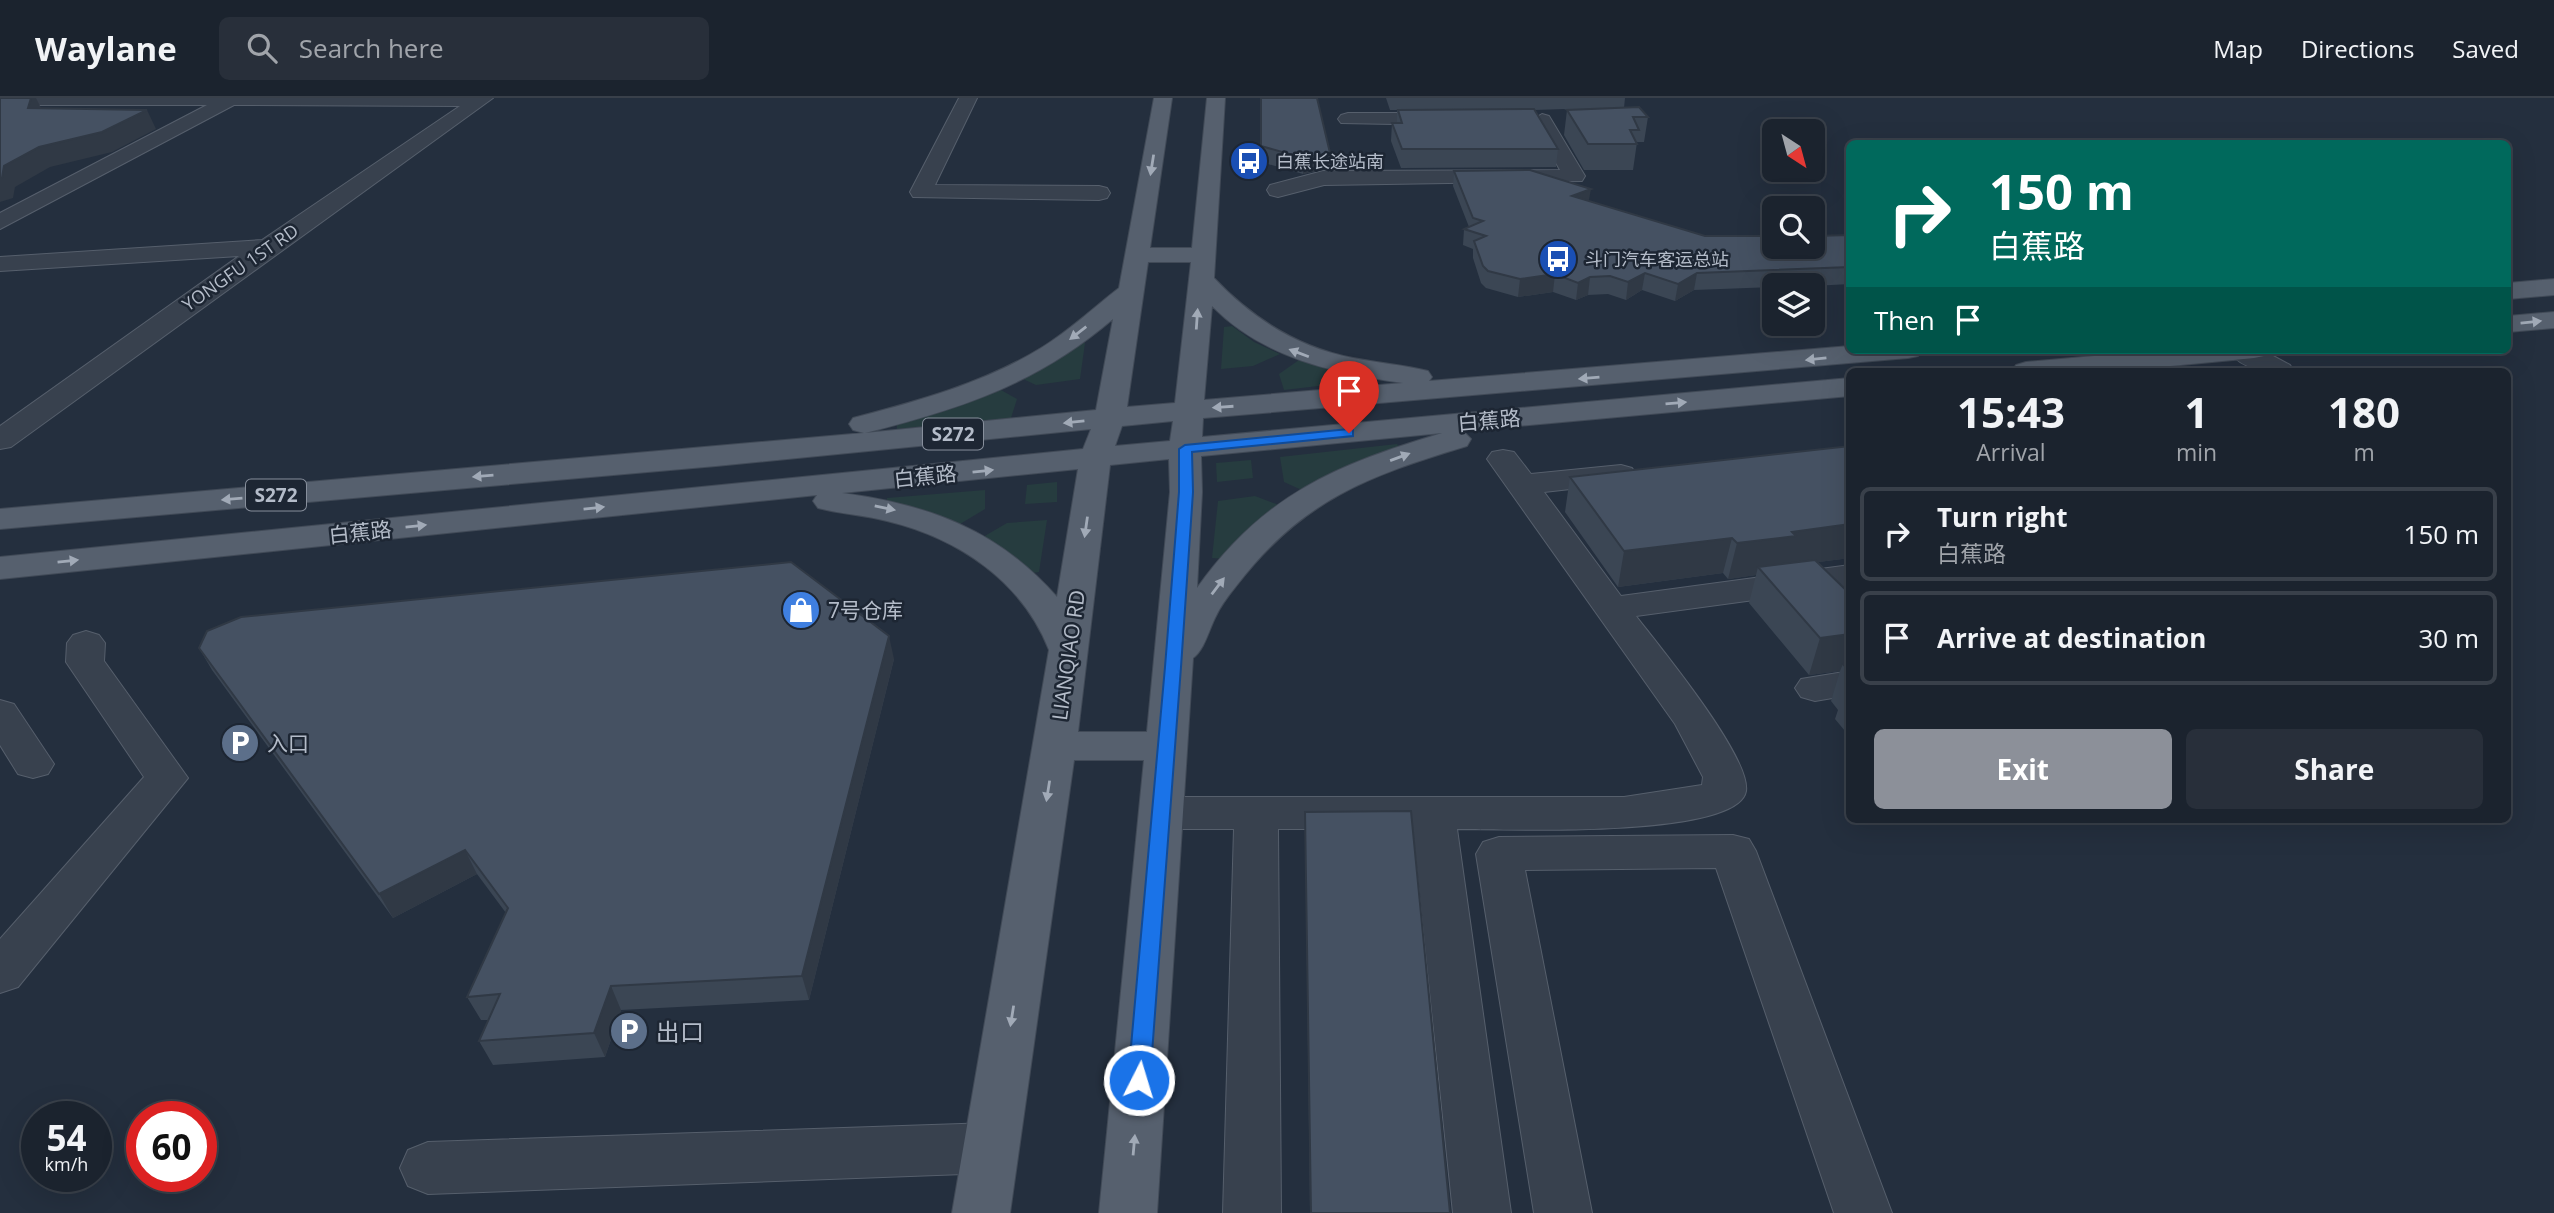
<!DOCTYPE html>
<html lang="en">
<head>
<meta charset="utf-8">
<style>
	:root { --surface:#1b232e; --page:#282f3a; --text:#f1f3f6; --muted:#a0a4aa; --line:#39404a; --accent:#8c9099 }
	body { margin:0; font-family:"Open Sans","Noto Sans SC",sans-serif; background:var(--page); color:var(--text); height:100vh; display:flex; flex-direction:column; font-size:26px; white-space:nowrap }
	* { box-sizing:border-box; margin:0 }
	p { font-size:23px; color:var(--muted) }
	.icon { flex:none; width:38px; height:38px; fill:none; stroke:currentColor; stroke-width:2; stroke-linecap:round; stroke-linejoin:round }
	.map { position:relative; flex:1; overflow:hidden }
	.panel { position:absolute; left:1846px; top:270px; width:665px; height:455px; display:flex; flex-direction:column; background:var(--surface); border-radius:10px; box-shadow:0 7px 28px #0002,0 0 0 2px var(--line) }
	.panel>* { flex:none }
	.top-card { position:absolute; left:1846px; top:42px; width:665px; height:214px; border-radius:10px; box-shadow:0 7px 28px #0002,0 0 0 2px var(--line); background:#00695c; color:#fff; overflow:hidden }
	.needle { width:46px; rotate:144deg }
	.tools { position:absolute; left:1762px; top:21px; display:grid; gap:14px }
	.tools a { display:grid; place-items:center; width:63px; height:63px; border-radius:10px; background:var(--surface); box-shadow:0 7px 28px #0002,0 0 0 2px var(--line); font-size:35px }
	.speed { position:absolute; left:21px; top:1003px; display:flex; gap:14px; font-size:35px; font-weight:700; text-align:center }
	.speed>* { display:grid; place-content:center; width:91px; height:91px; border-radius:50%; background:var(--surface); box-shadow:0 7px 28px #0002,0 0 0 2px var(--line); line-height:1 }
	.speed small { font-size:18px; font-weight:400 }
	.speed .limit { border:10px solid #d22; background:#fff; color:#111 }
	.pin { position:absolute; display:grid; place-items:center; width:60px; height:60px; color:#fff; margin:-72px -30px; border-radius:50% 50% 50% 0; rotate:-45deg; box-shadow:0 0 7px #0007 }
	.pin .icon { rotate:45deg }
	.me { position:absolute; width:77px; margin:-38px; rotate:5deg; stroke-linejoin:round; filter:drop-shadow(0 0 5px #0008) }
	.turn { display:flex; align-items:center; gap:24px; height:147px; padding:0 28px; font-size:32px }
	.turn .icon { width:91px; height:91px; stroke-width:2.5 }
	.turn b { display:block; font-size:49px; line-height:60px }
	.then { display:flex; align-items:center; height:66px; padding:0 28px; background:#0003; gap:14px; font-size:26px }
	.eta { display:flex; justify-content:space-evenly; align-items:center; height:119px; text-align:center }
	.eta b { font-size:42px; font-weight:700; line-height:49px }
	.action { display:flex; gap:14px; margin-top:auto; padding:14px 28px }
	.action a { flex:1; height:80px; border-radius:10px; background:var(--accent); color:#fff; font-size:28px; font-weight:700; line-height:80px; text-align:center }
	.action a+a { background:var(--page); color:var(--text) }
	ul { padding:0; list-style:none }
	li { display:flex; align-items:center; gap:21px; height:94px; margin:0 14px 10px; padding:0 14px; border:4px solid var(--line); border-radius:10px }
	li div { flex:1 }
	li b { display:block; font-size:26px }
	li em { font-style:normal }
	header { display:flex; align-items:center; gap:42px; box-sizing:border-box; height:98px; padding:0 35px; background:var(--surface); border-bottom:2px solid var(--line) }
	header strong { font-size:33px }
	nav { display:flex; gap:38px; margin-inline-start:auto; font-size:24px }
	.search { width:490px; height:63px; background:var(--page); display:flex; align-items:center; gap:18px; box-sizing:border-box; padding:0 24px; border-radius:10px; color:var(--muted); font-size:26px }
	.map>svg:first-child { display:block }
</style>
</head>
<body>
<header>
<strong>Waylane</strong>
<div class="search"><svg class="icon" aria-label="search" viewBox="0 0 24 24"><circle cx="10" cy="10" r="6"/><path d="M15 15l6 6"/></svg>Search here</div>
<nav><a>Map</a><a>Directions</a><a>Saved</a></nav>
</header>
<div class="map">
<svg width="2554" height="1115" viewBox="0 0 2554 1115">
	<rect width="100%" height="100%" fill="#242f3e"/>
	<g fill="#263c3f">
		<polygon points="1232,228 1254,244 1280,256 1253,268 1221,271 1224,229"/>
		<polygon points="1078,244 1085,245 1080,281 1036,287 1023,281 1054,263"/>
		<polygon points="1299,262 1379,278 1379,281 1284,292 1279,276"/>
		<polygon points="1001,292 1017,301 1011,320 897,331 897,325"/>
		<polygon points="1397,346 1401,351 1304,393 1284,384 1280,359"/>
		<polygon points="1251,362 1253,380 1217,384 1216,365"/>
		<polygon points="1057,384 1057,404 1025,406 1027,387"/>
		<polygon points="985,392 985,411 960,426 927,413 887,406 887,400"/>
		<polygon points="1255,398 1279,407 1226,461 1212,460 1218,403"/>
		<polygon points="1047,422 1039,474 1026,476 983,439 1007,425"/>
	</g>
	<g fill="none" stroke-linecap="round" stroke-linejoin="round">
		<defs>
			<g id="minor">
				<polygon points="0,0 493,0 11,349 0,351 0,328 239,158 0,173 0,159 262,142 460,8 234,7 0,131 0,115 207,7 0,7"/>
				<polygon points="959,0 977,0 935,87 1099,88 1107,90 1110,95 1107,100 1099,102 913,99 910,94"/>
				<polygon points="1348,15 1447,15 1457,21 1447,27 1341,25 1338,21 1341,17"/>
				<polygon points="1542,16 1549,18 1585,78 1582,83 1324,87 1278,99 1270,97 1267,92 1270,87 1323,73 1560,72 1532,22"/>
				<path d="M2262 252 2290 267 2294 273C2271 273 2244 275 2229 253Z"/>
				<path d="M1503 352 1514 354 1531 376 1621 367 1632 370 1637 377 1632 384 1544 394 1621 498 1850 467V489L1636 518C1659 548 1751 659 1746 693 1738 741 1499 731 1457 731L1511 1115H1453L1413 731H1278L1281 1115H1223L1234 731H1161L1145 726 1139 715 1145 704 1161 699H1624L1702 687 1703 679 1675 626 1487 361 1492 354Z"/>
				<polygon points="86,533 99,537 105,545 104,563 188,680 18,889 0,895 0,841 144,679 66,564 67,545 73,537"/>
				<polygon points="1850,573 1850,597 1815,603 1801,599 1795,590 1801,581"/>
				<polygon points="0,602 14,606 54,666 48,676 33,680 18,676 0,647"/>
				<polygon points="1733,737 1749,741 1756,753 1892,1115 1834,1115 1716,770 1525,772 1592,1115 1534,1115 1476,756 1483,744 1499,739"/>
				<polygon points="991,1025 1011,1032 1019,1050 1011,1068 991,1075 428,1096 408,1088 400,1070 408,1052 428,1044"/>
			</g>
			<g id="major">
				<path d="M1154 0H1172L1150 150H1192L1207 0H1225L1214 180C1253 221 1297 249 1353 260 1378 265 1404 267 1428 273L1432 279 1429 283 1850 248V252H1922L1918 258 1908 260 1203 320 1202 339 1850 280V298L1463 333 1471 341 1467 348C1368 378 1302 402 1237 487 1229 497 1221 507 1216 518 1209 531 1205 551 1193 560L1157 1115H1099L1144 662H1074L1010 1115H952L1049 552C1022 483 958 440 887 423 864 417 841 416 818 410L813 403 817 397 0 481V459L1083 351 1091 331 716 368 0 431V411L864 335 853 332 849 326 853 320C918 303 984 285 1041 250 1069 233 1093 210 1119 190ZM1148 164H1191L1175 305 1127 309ZM1212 208C1263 260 1334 275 1403 285L1204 302ZM1113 221 1096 312 865 335C960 311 1037 286 1113 221ZM1173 323 1170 343 1115 348 1122 328ZM1442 335C1336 367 1264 396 1197 490L1202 394 1201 358ZM1169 361 1170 394 1147 634H1078L1110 367ZM1078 371 1057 499C998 432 930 407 842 395Z"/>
				<polygon points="2554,181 2554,197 2508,201 2508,185"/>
				<polygon points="2554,214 2554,230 2508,234 2508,218"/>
				<polygon points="2163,252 2268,252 2264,258 2254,260 2118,273 2012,273 2016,267 2026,264"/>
			</g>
		</defs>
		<use href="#minor" stroke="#565f6c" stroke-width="2"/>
		<use href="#major" stroke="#414a57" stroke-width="2"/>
		<use href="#minor" fill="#38414e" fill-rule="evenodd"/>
		<use href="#major" fill="#56606e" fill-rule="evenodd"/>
	</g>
	<g fill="#3b4654">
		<polygon points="1261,0 1330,70 1303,76 1261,64"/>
		<polygon points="1386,0 1625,0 1624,10 1648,19 1644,44 1637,44 1633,72 1584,72 1564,37 1567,12 1564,11 1535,12 1558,51 1556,69 1401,70 1391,43 1392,25 1397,25 1397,12 1390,12"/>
		<polygon points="1454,73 1589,103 1705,138 1850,137 1850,186 1813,188 1774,187 1774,189 1694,192 1675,203 1642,192 1626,202 1608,196 1588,197 1576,202 1553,194 1518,199 1486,190 1481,185 1473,160 1473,151 1463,147 1464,131 1469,129 1453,88"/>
		<polygon points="1570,379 1850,460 1818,464 1850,496 1850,639 1835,621 1838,612 1831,603 1840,573 1809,577 1749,505 1756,477 1728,481 1723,475 1618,489 1565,414"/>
		<polygon points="199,550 894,561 809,902 621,912 605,959 493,967 479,943 489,922 481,922 467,899 506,815 477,776 393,820 212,572"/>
		<polygon points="1305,714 1450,1115 1310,1115"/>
	</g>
	<g fill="#303945">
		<polygon points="31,0 36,0 42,12 28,10"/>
		<polygon points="147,12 156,31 112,54 50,69 15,89 13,100 0,104 0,80 4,68 39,49"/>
		<polygon points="1330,55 1330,70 1303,76 1303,60"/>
		<polygon points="1591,91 1588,107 1572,98"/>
		<polygon points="1645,175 1642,192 1626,202 1628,184"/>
		<polygon points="1697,175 1694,192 1675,203 1678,186"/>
		<polygon points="1555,176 1553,194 1518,199 1520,181"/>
		<polygon points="1590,179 1588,197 1576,202 1578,185"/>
		<polygon points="1850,426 1850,460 1788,468 1758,469 1756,477 1728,481 1737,445 1792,434"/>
		<polygon points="1732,440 1723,475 1618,489 1624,453"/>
		<polygon points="1850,536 1850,571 1843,566 1840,573 1809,577 1820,540"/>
		<polygon points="889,538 894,561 809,902 802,878"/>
		<polygon points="465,752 477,776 393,820 379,796"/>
		<polygon points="611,888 621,912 605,959 594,935"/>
	</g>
	<g fill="#455162" stroke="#303945" stroke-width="2">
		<polygon points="0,0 31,0 28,10 147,12 102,34 39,49 4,68 2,80 0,80"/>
		<polygon points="1261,0 1317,0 1330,55 1303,60 1261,48"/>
		<polygon points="1639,9 1648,19 1633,19 1639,32 1630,32 1637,46 1588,46 1567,12"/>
		<polygon points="1534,11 1558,51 1402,51 1392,25 1402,25 1398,12"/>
		<polygon points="1530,72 1591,91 1572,98 1705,138 1774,138 1774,149 1813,149 1813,138 1850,137 1850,169 1697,175 1678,186 1645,175 1628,184 1610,178 1590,179 1578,185 1555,176 1520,181 1488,173 1483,168 1474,143 1486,138 1464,131 1483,123 1473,120 1454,73"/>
		<polygon points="1850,348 1850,426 1792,434 1796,438 1737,445 1732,440 1624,453 1570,379"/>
		<polygon points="1815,462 1850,496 1850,536 1820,540 1758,469"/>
		<polygon points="791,464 889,538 802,878 611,888 594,935 479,943 500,896 467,899 508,810 465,752 379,796 199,550 207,533 241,519"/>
		<polygon points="1850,564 1850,574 1843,566"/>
		<polygon points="1411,713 1450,1115 1311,1115 1305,714"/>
	</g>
	<defs><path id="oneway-solid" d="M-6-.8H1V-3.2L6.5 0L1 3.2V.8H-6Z" transform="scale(1.75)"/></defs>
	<g fill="#a1aab7">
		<use href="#oneway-solid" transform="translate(1152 67) rotate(99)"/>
		<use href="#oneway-solid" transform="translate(1197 221) rotate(-86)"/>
		<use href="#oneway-solid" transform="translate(2531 224) rotate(-6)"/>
		<use href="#oneway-solid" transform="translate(1078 235) rotate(142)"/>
		<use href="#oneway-solid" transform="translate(1299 255) rotate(-159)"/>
		<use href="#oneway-solid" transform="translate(1816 261) rotate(174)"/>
		<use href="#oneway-solid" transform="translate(1589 280) rotate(175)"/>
		<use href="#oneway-solid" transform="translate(1676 305) rotate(-5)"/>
		<use href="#oneway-solid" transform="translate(1223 309) rotate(176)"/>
		<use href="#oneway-solid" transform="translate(1074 324) rotate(174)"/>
		<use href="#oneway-solid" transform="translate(1400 359) rotate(-20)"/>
		<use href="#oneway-solid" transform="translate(983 373) rotate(-6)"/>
		<use href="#oneway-solid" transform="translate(483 378) rotate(175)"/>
		<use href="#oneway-solid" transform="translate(232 401) rotate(175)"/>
		<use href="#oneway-solid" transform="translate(594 410) rotate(-6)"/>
		<use href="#oneway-solid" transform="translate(885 410) rotate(12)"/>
		<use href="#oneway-solid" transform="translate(416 428) rotate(-6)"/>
		<use href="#oneway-solid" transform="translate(1086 429) rotate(98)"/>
		<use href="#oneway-solid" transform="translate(68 463) rotate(-6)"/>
		<use href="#oneway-solid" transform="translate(1218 488) rotate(-53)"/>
		<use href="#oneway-solid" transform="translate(1048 693) rotate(99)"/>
		<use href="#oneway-solid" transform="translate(1012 918) rotate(99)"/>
		<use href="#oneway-solid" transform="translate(1134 1047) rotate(-85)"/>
	</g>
	<polygon fill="#1a73e8" stroke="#114b97" stroke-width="2" points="1349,331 1353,332 1353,338 1192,354 1193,394 1181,569 1150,982 1147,988 1139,991 1131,988 1128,982 1165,569 1179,394 1179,351 1185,347"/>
	<defs>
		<symbol id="bus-disc" viewBox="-11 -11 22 22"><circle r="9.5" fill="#1a4fb4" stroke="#1d2633"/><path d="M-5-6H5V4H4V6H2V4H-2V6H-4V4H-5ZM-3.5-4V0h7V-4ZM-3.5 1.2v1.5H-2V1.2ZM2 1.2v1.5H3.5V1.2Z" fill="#fff"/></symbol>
		<symbol id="shop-disc" viewBox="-11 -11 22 22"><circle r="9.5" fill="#3f7fe0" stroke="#1d2633"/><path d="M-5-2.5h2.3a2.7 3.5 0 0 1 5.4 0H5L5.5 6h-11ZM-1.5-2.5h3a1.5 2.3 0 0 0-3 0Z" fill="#fff"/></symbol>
		<symbol id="parking-disc" viewBox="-11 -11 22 22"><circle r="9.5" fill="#5c6f8a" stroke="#1d2633"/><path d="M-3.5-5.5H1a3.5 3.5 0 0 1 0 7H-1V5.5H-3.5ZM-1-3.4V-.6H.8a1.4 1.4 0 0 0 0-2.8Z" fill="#fff"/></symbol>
	</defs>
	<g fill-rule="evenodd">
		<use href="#bus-disc" x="1227" y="41" width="44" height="44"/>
		<use href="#bus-disc" x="1536" y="139" width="44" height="44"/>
		<use href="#shop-disc" x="779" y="490" width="44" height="44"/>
		<use href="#parking-disc" x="218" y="623" width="44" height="44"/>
		<use href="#parking-disc" x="607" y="911" width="44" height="44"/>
	</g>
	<g text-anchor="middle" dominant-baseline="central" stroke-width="5" stroke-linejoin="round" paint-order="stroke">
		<g font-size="18" fill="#b4bcc9" stroke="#1d2633" text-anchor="start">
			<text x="1276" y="63">白蕉长途站南</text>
			<text x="1585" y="161">斗门汽车客运总站</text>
		</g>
		<g font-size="18" fill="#b4bcc9" stroke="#1d2633">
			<text transform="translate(240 169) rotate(-35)">YONGFU 1ST RD</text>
		</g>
		<g fill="#1d2633" stroke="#878f9c" stroke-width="2">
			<rect x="923" y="320.5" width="60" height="31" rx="5"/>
			<rect x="246" y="381.5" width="60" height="31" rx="5"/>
		</g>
		<g font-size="19" font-weight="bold" fill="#b4bcc9">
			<text x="953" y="336">S272</text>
			<text x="276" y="397">S272</text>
		</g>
		<g font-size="21" fill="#b4bcc9" stroke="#1d2633">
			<text transform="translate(1489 322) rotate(-5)">白蕉路</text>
			<text transform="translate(925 378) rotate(-6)">白蕉路</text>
			<text transform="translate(360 434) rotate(-6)">白蕉路</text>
			<text transform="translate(1068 557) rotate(-82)">LIANQIAO RD</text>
		</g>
		<g font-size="21" fill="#b4bcc9" stroke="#1d2633" text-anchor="start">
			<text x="828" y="512">7号仓库</text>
			<text x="267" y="645">入口</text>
		</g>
		<g font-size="24" fill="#b4bcc9" stroke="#1d2633" text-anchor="start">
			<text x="656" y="933">出口</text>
		</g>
	</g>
</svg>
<div class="tools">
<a><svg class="needle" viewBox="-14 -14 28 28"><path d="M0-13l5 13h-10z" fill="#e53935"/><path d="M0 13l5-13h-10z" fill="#a0a4aa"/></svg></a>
<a><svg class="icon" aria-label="search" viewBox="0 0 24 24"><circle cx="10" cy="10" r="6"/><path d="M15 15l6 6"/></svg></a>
<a><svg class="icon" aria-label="layers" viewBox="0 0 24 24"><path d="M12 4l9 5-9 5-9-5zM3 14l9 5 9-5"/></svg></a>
</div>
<div class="speed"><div>54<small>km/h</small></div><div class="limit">60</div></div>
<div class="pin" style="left:1349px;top:335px;background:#d93025"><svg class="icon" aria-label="arrive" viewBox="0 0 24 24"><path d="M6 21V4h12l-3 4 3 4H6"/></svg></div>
<svg class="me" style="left:1139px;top:982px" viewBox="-20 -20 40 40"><circle r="17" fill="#1a73e8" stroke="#fff" stroke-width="3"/><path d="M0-11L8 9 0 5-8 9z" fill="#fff"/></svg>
<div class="top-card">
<div class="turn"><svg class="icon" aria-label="right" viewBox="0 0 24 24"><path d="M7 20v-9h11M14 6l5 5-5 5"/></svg><div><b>150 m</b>白蕉路</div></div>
<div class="then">Then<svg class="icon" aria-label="arrive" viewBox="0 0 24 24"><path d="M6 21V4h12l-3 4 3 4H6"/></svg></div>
</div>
<section class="panel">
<div class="eta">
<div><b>15:43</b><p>Arrival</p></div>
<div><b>1</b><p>min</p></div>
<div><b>180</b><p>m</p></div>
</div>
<ul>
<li><svg class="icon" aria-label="right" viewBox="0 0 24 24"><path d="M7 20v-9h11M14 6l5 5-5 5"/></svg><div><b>Turn right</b><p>白蕉路</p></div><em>150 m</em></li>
<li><svg class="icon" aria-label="arrive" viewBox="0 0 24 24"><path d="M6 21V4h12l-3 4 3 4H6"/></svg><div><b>Arrive at destination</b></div><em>30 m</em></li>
</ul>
<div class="action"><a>Exit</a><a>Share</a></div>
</section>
</div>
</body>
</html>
